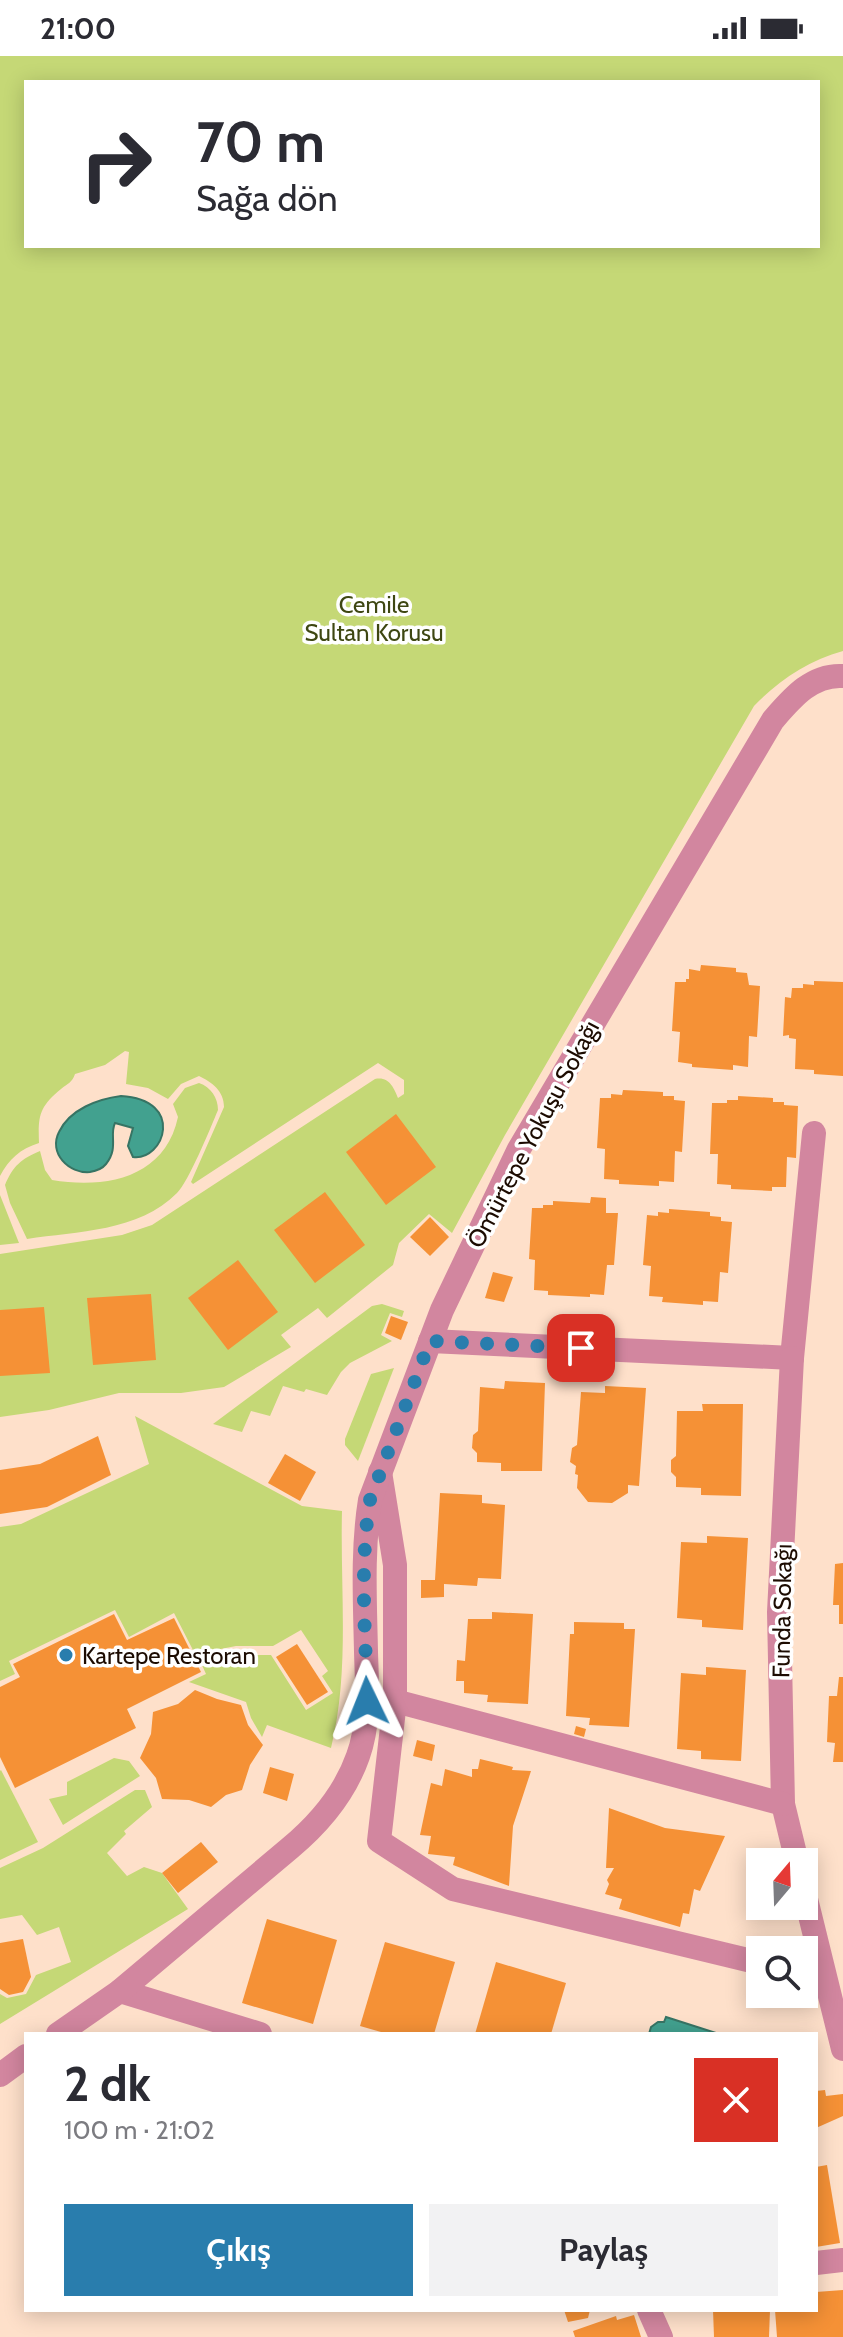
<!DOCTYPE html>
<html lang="tr">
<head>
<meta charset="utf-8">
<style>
	:root { --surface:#fff; --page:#f2f2f3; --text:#2b2b33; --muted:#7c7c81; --accent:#297dad }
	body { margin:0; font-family:Cabin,sans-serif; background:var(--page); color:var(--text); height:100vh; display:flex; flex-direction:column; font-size:30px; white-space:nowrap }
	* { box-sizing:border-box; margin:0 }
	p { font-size:26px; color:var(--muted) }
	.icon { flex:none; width:44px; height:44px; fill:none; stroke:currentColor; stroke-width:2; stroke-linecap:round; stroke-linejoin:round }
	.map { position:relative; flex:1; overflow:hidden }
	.drawer { position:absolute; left:24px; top:1976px; width:794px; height:280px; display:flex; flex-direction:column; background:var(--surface); border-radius:0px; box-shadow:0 4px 20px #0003 }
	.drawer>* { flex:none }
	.guide { position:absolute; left:24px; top:24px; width:796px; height:168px; border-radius:0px; box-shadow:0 4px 20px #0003; background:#fff; color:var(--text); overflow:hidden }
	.needle { width:52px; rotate:19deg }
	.buttons { position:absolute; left:746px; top:1792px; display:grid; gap:16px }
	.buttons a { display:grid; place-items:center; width:72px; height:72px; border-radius:0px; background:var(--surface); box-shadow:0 4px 20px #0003; font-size:40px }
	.pin { position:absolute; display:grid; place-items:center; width:68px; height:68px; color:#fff; margin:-34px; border-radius:16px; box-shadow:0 4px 12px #0006 }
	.me { position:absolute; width:88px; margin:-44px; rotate:358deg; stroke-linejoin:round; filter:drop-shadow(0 0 6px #0008) }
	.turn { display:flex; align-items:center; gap:28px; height:168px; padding:0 40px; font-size:36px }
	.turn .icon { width:104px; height:104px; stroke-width:2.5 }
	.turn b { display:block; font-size:56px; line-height:68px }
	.round { display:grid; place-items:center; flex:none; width:84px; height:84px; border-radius:0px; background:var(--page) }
	.overview { display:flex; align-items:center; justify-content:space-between; height:136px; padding:0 40px }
	h1 { font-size:48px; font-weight:700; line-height:60px }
	.cta { display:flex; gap:16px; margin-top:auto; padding:16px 40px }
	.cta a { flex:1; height:92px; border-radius:0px; background:var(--accent); color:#fff; font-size:32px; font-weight:700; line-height:92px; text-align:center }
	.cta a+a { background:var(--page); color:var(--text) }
	.status { display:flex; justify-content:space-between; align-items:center; height:56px; padding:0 40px; background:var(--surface); direction:ltr }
	.status svg { height:22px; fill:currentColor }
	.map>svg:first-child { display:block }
</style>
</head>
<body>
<div class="status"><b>21:00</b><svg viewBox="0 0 49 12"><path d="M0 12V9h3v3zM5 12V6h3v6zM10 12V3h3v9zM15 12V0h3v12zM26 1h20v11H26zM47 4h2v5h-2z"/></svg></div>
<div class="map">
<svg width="843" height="2281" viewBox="0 0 843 2281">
	<rect width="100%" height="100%" fill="#fee0ca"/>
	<g fill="#c5d876" fill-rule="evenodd">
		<path d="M0 0H843V595C809 604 778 625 754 650L505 1079 452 1177 429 1158 399 1187 393 1209 327 1262 318 1252 281 1279 291 1291 224 1331 181 1337H119L49 1354 0 1361V1198L122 1179 152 1169 375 1023C389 1020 394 1032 398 1042L404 1038V1024L378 1007 193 1128 191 1126 224 1051C224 1035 212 1026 199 1020L181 1028 168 1043 148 1032 126 1028 129 996 125 995 105 1009 75 1018C72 1027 68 1027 61 1033 39 1051 38 1060 39 1087 20 1093 9 1103 0 1120ZM26 26H818V190H26Z"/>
		<path d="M199 1027C211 1031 218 1042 218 1054 211 1071 188 1127 177 1137 139 1176 77 1175 27 1183L10 1147 5 1129C13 1110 21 1103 40 1095L45 1114 52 1124C106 1133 165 1122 178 1061L173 1048 185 1032Z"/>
		<polygon points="0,1139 19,1187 0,1189"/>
		<polygon points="382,1248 404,1255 402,1261 390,1257 381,1279 392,1285 350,1307 341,1316 327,1339 306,1333 304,1336 283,1330 270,1360 251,1355 242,1376 213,1368 372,1250"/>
		<polygon points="394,1312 358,1405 345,1389 345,1383 371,1318"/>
		<path d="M135 1360 302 1450 342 1455C340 1534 350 1615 331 1692L267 1669 262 1681 251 1662 246 1646 189 1626 206 1618 201 1607 233 1599H271L306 1654 333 1637 322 1620 328 1615 301 1574 273 1590H236L195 1598 174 1557 129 1581 115 1554 9 1605 15 1618 0 1625V1471L21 1468 149 1408Z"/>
		<polygon points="114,1702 129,1705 140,1720 63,1769 49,1743 67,1739 67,1726"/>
		<polygon points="1,1714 38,1786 0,1804 0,1715"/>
		<polygon points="135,1734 145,1734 152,1751 124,1775 126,1778 107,1797 127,1820 144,1811 162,1817 188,1853 0,1968 0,1938 7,1942 26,1938 36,1919 71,1906 59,1871 37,1879 22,1859 0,1863 0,1812 43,1792"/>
	</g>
	<g fill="#42a18f" stroke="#377464" stroke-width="2">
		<path d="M121 1040C186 1044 164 1105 133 1101L128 1090 133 1072 115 1067C109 1079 119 1092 106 1108 102 1113 96 1115 90 1116 69 1118 48 1097 59 1076 70 1053 98 1043 121 1040Z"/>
		<polygon points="666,1961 719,1978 649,1978 651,1971 658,1966 664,1966"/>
	</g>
	<g fill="#f59136">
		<polygon points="701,909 736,912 736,916 747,917 749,929 760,930 757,981 749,980 748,1011 733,1009 733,1014 692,1011 692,1008 678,1006 680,976 672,975 675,926 686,926 686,923 689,923 689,913 700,915"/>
		<polygon points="814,925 843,926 843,1020 814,1018 814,1014 795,1013 796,983 789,982 789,979 783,980 785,941 791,942 792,932 803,932 803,928 814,929"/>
		<polygon points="623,1034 663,1036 663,1040 674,1040 674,1044 685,1045 682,1096 675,1095 674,1126 659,1125 659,1130 619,1128 619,1124 604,1123 605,1093 597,1092 600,1042 611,1042 611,1038 622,1039"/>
		<polygon points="738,1040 773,1042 773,1046 784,1046 784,1049 798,1050 796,1102 787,1101 786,1131 772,1131 772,1135 731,1133 731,1129 717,1128 718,1098 710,1098 712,1047 727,1047 727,1044 738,1044"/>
		<polygon points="396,1058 436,1111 386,1149 346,1096"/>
		<polygon points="325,1136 365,1189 315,1227 274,1174"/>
		<polygon points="591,1141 606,1142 606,1157 618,1157 614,1209 607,1209 604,1239 590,1238 590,1241 548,1239 548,1235 534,1234 535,1204 529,1203 532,1152 543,1152 543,1149 553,1149 553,1145 590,1147"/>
		<polygon points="669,1153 710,1156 710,1160 721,1161 721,1165 732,1166 728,1217 720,1216 718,1246 703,1245 703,1249 662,1246 663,1241 649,1240 651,1210 643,1209 647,1159 658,1160 658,1156 669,1157"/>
		<polygon points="430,1161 449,1181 430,1200 410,1181"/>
		<polygon points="238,1204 278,1256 228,1294 188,1242"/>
		<polygon points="493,1216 513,1221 504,1246 485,1242"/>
		<polygon points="151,1238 156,1304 93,1309 87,1242"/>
		<polygon points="44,1251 50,1317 0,1320 0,1254"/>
		<polygon points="391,1260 408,1266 401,1284 385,1277"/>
		<polygon points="505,1325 545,1327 542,1415 501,1415 501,1407 477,1406 477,1397 472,1392 473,1379 478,1375 480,1331 504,1333"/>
		<polygon points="605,1330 646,1332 639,1430 628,1429 628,1437 612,1447 588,1446 577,1432 578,1419 575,1418 576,1410 570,1406 572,1392 577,1389 581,1336 605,1337"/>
		<polygon points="702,1348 743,1348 741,1440 701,1439 701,1432 676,1431 676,1421 671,1416 671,1404 676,1400 677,1355 703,1355"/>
		<polygon points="98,1380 111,1419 47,1451 0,1458 0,1414 40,1408"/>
		<polygon points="285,1398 316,1416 300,1445 268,1427"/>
		<polygon points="440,1437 482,1439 482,1447 505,1449 501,1523 478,1522 477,1530 444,1528 444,1541 421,1542 421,1524 435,1524"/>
		<polygon points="707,1480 748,1482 743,1574 702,1571 702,1564 677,1562 681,1486 707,1487"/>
		<polygon points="843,1507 843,1568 839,1568 839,1549 833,1549 835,1508"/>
		<polygon points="492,1556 533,1558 528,1648 487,1646 488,1639 464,1637 464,1625 456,1625 457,1604 465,1605 468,1563 492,1563"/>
		<polygon points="114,1558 127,1584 174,1562 201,1616 127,1653 136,1672 15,1732 0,1701 0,1631 20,1621 13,1608"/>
		<polygon points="574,1566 624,1567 624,1573 635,1573 629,1671 589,1669 590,1662 566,1660 570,1578 574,1578"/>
		<polygon points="297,1588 328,1636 307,1649 276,1601"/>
		<polygon points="706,1611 746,1614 741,1705 701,1703 701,1695 677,1693 681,1617 706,1619"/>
		<polygon points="839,1621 843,1621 843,1706 833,1706 835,1687 827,1686 829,1640 837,1640"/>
		<polygon points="195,1634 217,1643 241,1649 248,1669 263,1689 250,1709 242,1734 226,1739 211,1751 189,1744 162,1743 156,1722 140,1702 151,1678 153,1656 178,1648"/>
		<polygon points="576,1670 586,1673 584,1681 574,1678"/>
		<polygon points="417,1684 435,1689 432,1705 413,1700"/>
		<polygon points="480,1703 513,1711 512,1714 531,1715 513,1770 509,1830 453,1809 455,1801 428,1798 431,1780 420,1779 431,1727 442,1730 445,1713 472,1721 472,1713 478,1713"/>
		<polygon points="270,1711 294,1718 287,1745 263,1737"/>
		<polygon points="609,1752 665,1772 725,1780 700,1835 694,1833 689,1858 683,1857 680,1871 619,1853 622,1843 605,1838 609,1828 607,1824 614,1812 606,1812"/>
		<polygon points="201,1786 218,1806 178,1837 162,1817"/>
		<polygon points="267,1863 337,1884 313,1968 242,1947"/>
		<polygon points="23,1883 31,1921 23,1936 9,1939 0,1933 0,1887"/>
		<polygon points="385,1886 455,1906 434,1978 388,1978 360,1970"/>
		<polygon points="496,1906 566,1927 551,1978 475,1978"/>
		<polygon points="825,2034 826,2040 843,2038 843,2060 816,2072 816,2035"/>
		<polygon points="827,2109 840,2187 816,2191 816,2111"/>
		<polygon points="843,2234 843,2281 777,2281 775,2254 816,2254 816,2236"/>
		<polygon points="564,2254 590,2254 588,2262 568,2266"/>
		<polygon points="713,2254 770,2254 769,2281 714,2281"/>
		<polygon points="634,2259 641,2281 575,2281 573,2275 616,2260 617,2264"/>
	</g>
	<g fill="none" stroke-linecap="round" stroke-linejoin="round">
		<g stroke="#d2869f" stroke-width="24">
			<polyline points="430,1285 792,1302 814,1077"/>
			<polyline points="792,1302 779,1556 783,1748 797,1806"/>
			<polyline points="380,1416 395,1509 395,1645 379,1785 453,1833 760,1907"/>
			<polyline points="395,1645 783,1748"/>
			<polyline points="804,1835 843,1993"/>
			<polyline points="120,1935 260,1978"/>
			<path d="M58 1978 120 1935 290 1792C320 1767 345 1737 358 1700 370 1667 367 1630 366 1596 365 1545 362 1494 370 1444L442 1254 519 1093 773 664C792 642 812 618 843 620"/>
			<polyline points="0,2019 26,2000"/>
			<polyline points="816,2207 843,2204"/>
			<polyline points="649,2254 661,2281"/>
		</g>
	</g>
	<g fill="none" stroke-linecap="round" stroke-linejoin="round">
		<path stroke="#297dad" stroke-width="14" stroke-dasharray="0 25.2" d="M367 1645C366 1578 359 1510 370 1444L430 1285 581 1292"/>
	</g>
	<circle fill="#297dad" stroke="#fff" stroke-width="3" cx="66" cy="1599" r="8"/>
	<g text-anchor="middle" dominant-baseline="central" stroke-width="7" stroke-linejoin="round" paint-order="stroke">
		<g font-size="24" fill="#3e4712" stroke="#fff">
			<text x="374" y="548">Cemile<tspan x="374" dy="28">Sultan Korusu</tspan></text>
		</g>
		<g font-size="24" fill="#1c0b01" stroke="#fff">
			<text transform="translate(533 1078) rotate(-62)">Ömürtepe Yokuşu Sokağı</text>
			<text transform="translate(782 1555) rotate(-89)">Funda Sokağı</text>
		</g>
		<g font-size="24" fill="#1c0b01" stroke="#fff" text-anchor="start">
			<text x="82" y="1599">Kartepe Restoran</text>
		</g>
	</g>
</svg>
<div class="buttons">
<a><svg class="needle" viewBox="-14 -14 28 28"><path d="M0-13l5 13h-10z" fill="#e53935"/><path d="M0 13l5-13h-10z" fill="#7c7c81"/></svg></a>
<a><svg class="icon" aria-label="search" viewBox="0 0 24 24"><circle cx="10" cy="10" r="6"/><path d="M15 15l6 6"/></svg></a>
</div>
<div class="pin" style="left:581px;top:1292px;background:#d93025"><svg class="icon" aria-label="arrive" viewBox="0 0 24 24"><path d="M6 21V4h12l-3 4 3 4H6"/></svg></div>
<svg class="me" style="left:367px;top:1645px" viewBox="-20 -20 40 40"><path d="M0-17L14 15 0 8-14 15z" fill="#297dad" stroke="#fff" stroke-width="4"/></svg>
<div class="guide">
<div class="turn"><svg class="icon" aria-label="right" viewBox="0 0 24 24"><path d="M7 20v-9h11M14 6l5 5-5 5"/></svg><div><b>70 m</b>Sağa dön</div></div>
</div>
<section class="drawer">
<div class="overview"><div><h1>2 dk</h1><p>100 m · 21:02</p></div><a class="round" style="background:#d93025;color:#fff"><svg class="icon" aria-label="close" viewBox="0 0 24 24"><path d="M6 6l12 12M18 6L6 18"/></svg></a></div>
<div class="cta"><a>Çıkış</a><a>Paylaş</a></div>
</section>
</div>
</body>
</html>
